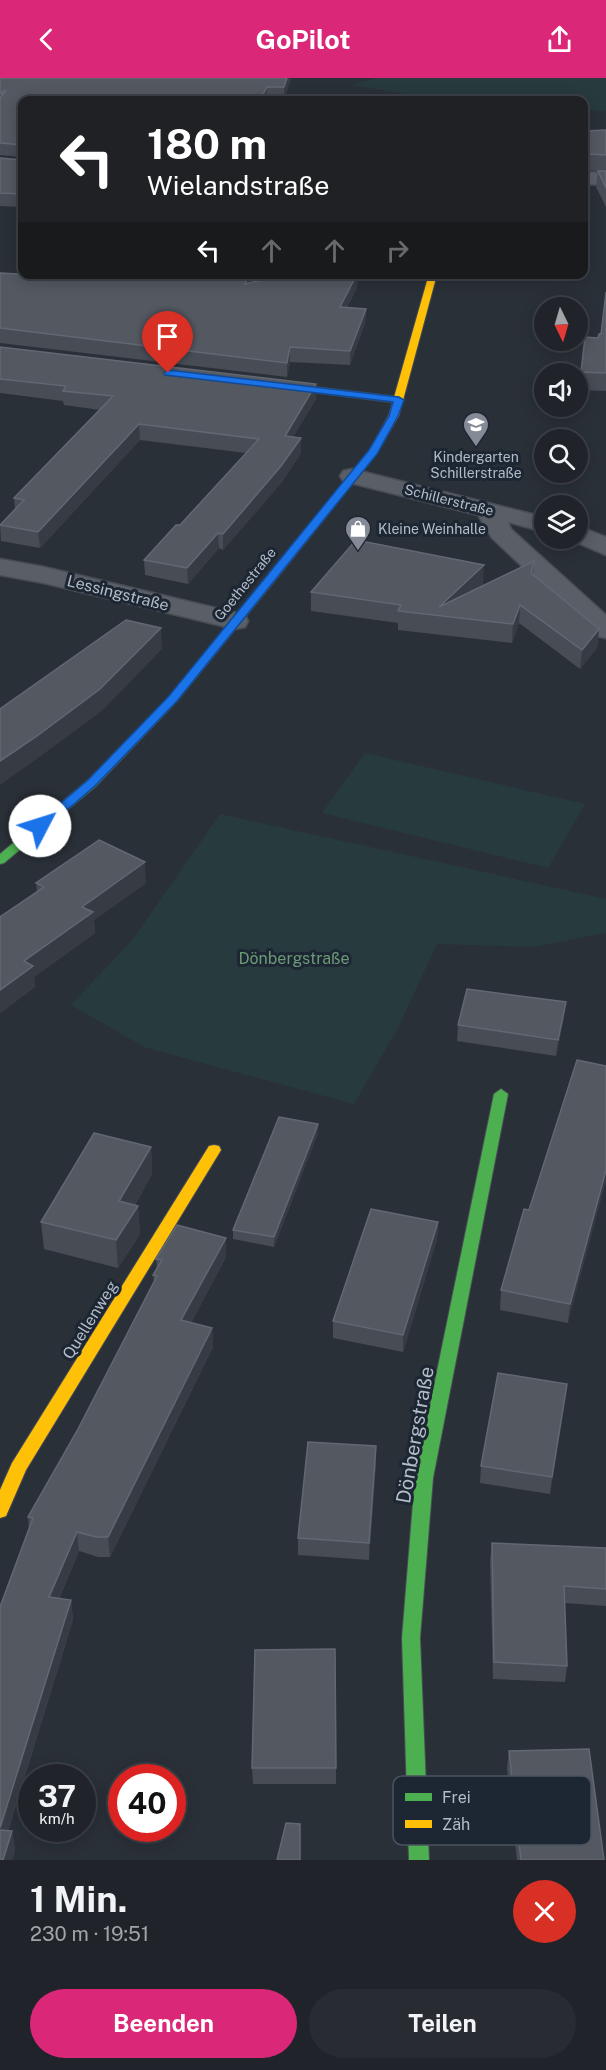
<!DOCTYPE html>
<html lang="de">
<head>
<meta charset="utf-8">
<style>
	:root { --surface:#20242a; --page:#282c32; --text:#f1f3f6; --muted:#a2a4a8; --line:#3d4147; --accent:#db2777 }
	body { margin:0; font-family:"Public Sans",sans-serif; background:var(--page); color:var(--text); height:100vh; display:flex; flex-direction:column; font-size:22px; white-space:nowrap }
	* { box-sizing:border-box; margin:0 }
	p { font-size:20px; color:var(--muted) }
	.icon { flex:none; width:33px; height:33px; fill:none; stroke:currentColor; stroke-width:2; stroke-linecap:round; stroke-linejoin:round }
	.map { position:relative; height:1782px; overflow:hidden }
	.details { display:flex; flex-direction:column; background:var(--surface); flex:1 }
	.details>* { flex:none }
	.hud { position:absolute; left:18px; top:18px; width:570px; height:183px; border-radius:12px; box-shadow:0 3px 15px #0003,0 0 0 2px var(--line); background:#202124; color:#fff; overflow:hidden }
	.needle { width:39px; rotate:175deg }
	.tools { position:absolute; left:534px; top:219px; display:grid; gap:12px }
	.tools a { display:grid; place-items:center; width:54px; height:54px; border-radius:50%; background:var(--surface); box-shadow:0 3px 15px #0003,0 0 0 2px var(--line); font-size:30px }
	.speed { position:absolute; left:18px; top:1686px; display:flex; gap:12px; font-size:30px; font-weight:700; text-align:center }
	.speed>* { display:grid; place-content:center; width:78px; height:78px; border-radius:50%; background:var(--surface); box-shadow:0 3px 15px #0003,0 0 0 2px var(--line); line-height:1 }
	.speed small { font-size:15px; font-weight:400 }
	.speed .limit { border:9px solid #d22; background:#fff; color:#111 }
	.pin { position:absolute; display:grid; place-items:center; width:51px; height:51px; color:#fff; margin:-62px -26px; border-radius:50% 50% 50% 0; rotate:-45deg; box-shadow:0 0 6px #0007 }
	.pin .icon { rotate:45deg }
	.me { position:absolute; width:66px; margin:-33px; rotate:50deg; stroke-linejoin:round; filter:drop-shadow(0 0 4px #0008) }
	.turn { display:flex; align-items:center; gap:21px; height:126px; padding:0 30px; font-size:27px }
	.turn .icon { width:78px; height:78px; stroke-width:2.5 }
	.turn b { display:block; font-size:42px; line-height:51px }
	.lanes { display:flex; align-items:center; height:57px; padding:0 30px; background:#0003; justify-content:center; gap:30px; direction:ltr }
	.lanes .off { opacity:.35 }
	.round { display:grid; place-items:center; flex:none; width:63px; height:63px; border-radius:32px; background:var(--page) }
	.overview { display:flex; align-items:center; justify-content:space-between; height:102px; padding:0 30px }
	h1 { font-size:36px; font-weight:700; line-height:45px }
	.action { display:flex; gap:12px; margin-top:auto; padding:12px 30px }
	.action a { flex:1; height:69px; border-radius:36px; background:var(--accent); color:#fff; font-size:24px; font-weight:700; line-height:69px; text-align:center }
	.action a+a { background:var(--page); color:var(--text) }
	header { display:flex; justify-content:space-between; align-items:center; height:78px; padding:0 30px; background:var(--accent); color:#fff; font-size:27px; font-weight:700 }
	.map>svg:first-child { display:block }
</style>
</head>
<body>
<header><svg class="icon" aria-label="back" viewBox="0 0 24 24"><path d="M15 5l-7 7 7 7"/></svg>GoPilot<svg class="icon" aria-label="share" viewBox="0 0 24 24"><path d="M12 15V3M7 8l5-5 5 5M5 13v7h14v-7"/></svg></header>
<div class="map">
<svg width="606" height="1782" viewBox="0 0 606 1782">
	<rect width="100%" height="100%" fill="#2a3038"/>
	<g fill="#273a3e">
		<polygon points="377,0 606,0 606,33 584,32 584,22 443,22 352,7"/>
		<polygon points="365,675 585,726 548,790 322,735"/>
		<polygon points="220,736 606,821 606,855 533,869 437,866 398,950 354,1026 144,969 71,927 133,861"/>
	</g>
	<g fill="none" stroke-linecap="round" stroke-linejoin="round">
		<defs>
			<g id="street">
				<polygon points="584,94 606,95 606,107 584,106"/>
				<polygon points="352,391 544,439 544,454 508,444 511,451 606,537 606,560 596,558 492,460 478,437 343,403 340,398 343,393"/>
				<polygon points="578,448 606,459 606,477 569,461 578,460"/>
				<polygon points="0,481 44,489 245,537 248,543 245,549 235,551 44,505 0,497"/>
			</g>
			<g id="fast">
				<polygon points="273,304 399,319 404,322 399,325 270,309 270,305"/>
				<polygon points="281,485 285,486 285,490 177,623 96,708 4,785 0,786 0,776 88,702 169,619 277,486"/>
				<polygon points="501,1011 508,1016 433,1400 420,1560 429,1782 409,1782 402,1560 415,1400 494,1016"/>
			</g>
			<g id="slow">
				<polygon points="429,196 437,196 399,337 377,375 285,490 277,490 277,486 370,372 389,337"/>
				<polygon points="214,1067 219,1068 221,1072 26,1392 6,1438 0,1440 0,1412 12,1385 209,1068"/>
			</g>
		</defs>
		<use href="#street" stroke="#484c55" stroke-width="3"/>
		<use href="#fast" stroke="#484c55" stroke-width="2"/>
		<use href="#slow" stroke="#484c55" stroke-width="2"/>
		<use href="#street" fill="#5a5e66" fill-rule="evenodd"/>
		<use href="#fast" fill="#4caf50" fill-rule="evenodd"/>
		<use href="#slow" fill="#ffc107" fill-rule="evenodd"/>
	</g>
	<g fill="#474c55">
		<polygon points="0,0 291,0 284,22 22,22 22,79 0,77"/>
		<polygon points="606,52 606,129 596,109 598,93 588,92 584,82 584,53"/>
		<polygon points="0,80 22,82 22,129 0,128"/>
		<polygon points="0,195 54,198 54,196 255,196 252,204 357,210 347,229 366,231 365,245 350,287 290,284 287,299 0,265"/>
		<polygon points="606,214 606,313 580,312 581,294 598,260 601,256"/>
		<polygon points="0,269 316,321 293,359 301,375 282,404 223,472 219,470 188,506 145,497 144,482 180,447 246,375 140,362 40,470 1,463 0,447 15,432 14,420 100,332 64,327 63,323 0,315"/>
		<polygon points="534,483 533,497 599,551 597,570 580,591 519,545 512,565 398,552 398,545 311,533 311,514 483,506 478,510"/>
		<polygon points="36,805 146,805 94,842 95,855 34,899 35,909 0,935 0,839 37,814"/>
		<polygon points="564,940 556,978 457,963 458,947"/>
		<polygon points="606,988 568,1245 500,1232 501,1212 529,1132"/>
		<polygon points="318,1046 318,1055 274,1169 233,1161 233,1152"/>
		<polygon points="151,1069 152,1096 135,1127 138,1128 140,1156 118,1190 44,1171 41,1144"/>
		<polygon points="438,1144 437,1161 403,1274 333,1260 333,1243"/>
		<polygon points="226,1179 191,1245 212,1250 213,1269 110,1479 98,1479 79,1473 59,1521 71,1522 73,1542 8,1753 12,1753 15,1772 12,1782 0,1782 29,1452 28,1439 78,1351 154,1204 153,1197 157,1191 156,1181"/>
		<polygon points="567,1306 550,1416 480,1405 481,1388"/>
		<polygon points="376,1385 369,1482 298,1477 298,1460"/>
		<polygon points="492,1465 606,1470 606,1528 565,1525 567,1588 565,1604 493,1601 490,1482"/>
		<polygon points="509,1673 604,1782 517,1782 507,1690"/>
		<polygon points="252,1690 336,1690 336,1706 253,1706"/>
	</g>
	<g fill="#373c44">
		<polygon points="287,0 291,0 284,22 284,9"/>
		<polygon points="267,9 266,22 260,22"/>
		<polygon points="249,196 255,196 245,220 245,206"/>
		<polygon points="358,196 357,210 339,243 340,229"/>
		<polygon points="366,231 365,245 350,287 350,273"/>
		<polygon points="290,269 290,284 287,299 287,285"/>
		<polygon points="316,306 316,321 285,373 285,358"/>
		<polygon points="139,346 140,362 40,470 38,454"/>
		<polygon points="301,360 301,375 282,404 223,472 223,456"/>
		<polygon points="218,455 219,470 188,506 187,490"/>
		<polygon points="484,487 483,506 448,539 439,529"/>
		<polygon points="520,527 519,545 512,565 513,546"/>
		<polygon points="161,550 162,571 102,633 38,680 0,707 0,683"/>
		<polygon points="599,551 597,570 580,591 582,572"/>
		<polygon points="145,784 146,805 94,842 95,855 34,899 35,909 0,935 0,912 24,883 82,829"/>
		<polygon points="566,924 564,940 556,978 558,962"/>
		<polygon points="318,1046 318,1055 274,1169 274,1159"/>
		<polygon points="151,1069 152,1096 121,1151 119,1123"/>
		<polygon points="606,1092 606,1103 568,1245 570,1226"/>
		<polygon points="138,1128 140,1156 118,1190 116,1162"/>
		<polygon points="438,1144 437,1161 403,1274 403,1257"/>
		<polygon points="226,1160 226,1179 182,1262 181,1242"/>
		<polygon points="212,1250 213,1269 110,1479 108,1459"/>
		<polygon points="567,1306 565,1323 550,1416 552,1399"/>
		<polygon points="376,1368 376,1385 369,1482 369,1465"/>
		<polygon points="77,1454 79,1473 51,1539 49,1519"/>
		<polygon points="71,1522 73,1542 2,1771 0,1750"/>
		<polygon points="12,1753 15,1772 12,1782 3,1782"/>
	</g>
	<g fill="#535861" stroke="#626872" stroke-width="1.5">
		<polygon points="0,0 287,0 284,9 267,9 260,22 22,22 22,67 0,65 0,20 6,12 0,16"/>
		<polygon points="606,52 606,77 589,76 584,64 584,53"/>
		<polygon points="0,80 22,82 22,116 0,115"/>
		<polygon points="598,93 606,93 606,110"/>
		<polygon points="0,195 54,198 54,196 249,196 245,206 284,196 357,196 340,229 366,231 350,273 290,269 287,285 0,250"/>
		<polygon points="606,214 606,295 581,294 585,259 598,260 599,256 601,256"/>
		<polygon points="0,269 316,306 285,358 301,360 281,388 223,456 218,455 187,490 144,482 176,447 180,447 259,361 139,346 38,454 0,447 24,422 14,420 113,318 63,313 66,308 0,301"/>
		<polygon points="356,462 484,487 439,529 534,483 531,495 599,551 582,572 520,527 513,546 398,533 401,527 311,514"/>
		<polygon points="126,542 161,550 100,611 37,658 0,683 0,631"/>
		<polygon points="99,762 145,784 82,829 93,834 24,883 33,888 0,912 0,839 44,809 36,805"/>
		<polygon points="467,911 566,924 558,962 458,947"/>
		<polygon points="577,982 606,988 606,1092 570,1226 501,1212 524,1131 529,1132"/>
		<polygon points="279,1039 318,1046 274,1159 233,1152"/>
		<polygon points="94,1055 151,1069 119,1123 138,1128 116,1162 41,1144"/>
		<polygon points="371,1131 438,1144 403,1257 333,1243"/>
		<polygon points="177,1147 226,1160 181,1242 212,1250 108,1459 96,1459 77,1454 49,1519 71,1522 0,1750 0,1529 33,1440 28,1439 78,1351 157,1198 153,1197 162,1182 156,1181"/>
		<polygon points="498,1295 567,1306 552,1399 481,1388"/>
		<polygon points="308,1364 376,1368 369,1465 298,1460"/>
		<polygon points="492,1465 606,1470 606,1511 564,1508 567,1588 494,1584"/>
		<polygon points="335,1571 336,1690 252,1690 255,1572"/>
		<polygon points="589,1671 604,1782 521,1782 509,1673"/>
		<polygon points="286,1745 300,1746 300,1782 277,1782"/>
		<polygon points="0,1752 12,1753 3,1782 0,1782"/>
	</g>
	<polygon fill="#1a73e8" stroke="#114b97" stroke-width="1.5" points="168,292 399,319 404,322 398,338 377,376 177,623 96,707 45,751 36,751 34,748 36,746 88,702 169,618 369,372 389,338 393,324 165,297 164,295"/>
	<defs>
		<symbol id="school-pin" viewBox="-11 -11 22 30"><path d="M0 17L-7.5 6A9.5 9.5 0 1 1 7.5 6Z" fill="#848b96" stroke="#1d2633"/><path d="M0-5L7-2L0 1L-7-2ZM-4 1L0 2.5L4 1V4Q0 6-4 4Z" fill="#fff"/></symbol>
		<symbol id="shop-pin" viewBox="-11 -11 22 30"><path d="M0 17L-7.5 6A9.5 9.5 0 1 1 7.5 6Z" fill="#848b96" stroke="#1d2633"/><path d="M-5-2.5h2.3a2.7 3.5 0 0 1 5.4 0H5L5.5 6h-11ZM-1.5-2.5h3a1.5 2.3 0 0 0-3 0Z" fill="#fff"/></symbol>
	</defs>
	<g fill-rule="evenodd">
		<use href="#school-pin" x="461" y="332" width="30" height="40"/>
		<use href="#shop-pin" x="343" y="436" width="30" height="40"/>
	</g>
	<g text-anchor="middle" dominant-baseline="central" stroke-width="6" stroke-linejoin="round" paint-order="stroke">
		<g font-size="14" fill="#b4bcc9" stroke="#1d2633">
			<text x="476" y="379">Kindergarten<tspan x="476" dy="16">Schillerstraße</tspan></text>
			<text x="378" y="451" text-anchor="start">Kleine Weinhalle</text>
		</g>
		<g font-size="14" fill="#b4bcc9" stroke="#1d2633">
			<text transform="translate(449 422) rotate(14)">Schillerstraße</text>
			<text transform="translate(245 506) rotate(-51)">Goethestraße</text>
		</g>
		<g font-size="16" fill="#b4bcc9" stroke="#1d2633">
			<text transform="translate(118 515) rotate(14)">Lessingstraße</text>
			<text transform="translate(90 1242) rotate(-58)">Quellenweg</text>
		</g>
		<g font-size="16" fill="#6b9a76" stroke="#1d2633">
			<text x="294" y="880">Dönbergstraße</text>
		</g>
		<g font-size="20" fill="#b4bcc9" stroke="#1d2633">
			<text transform="translate(415 1357) rotate(-80)">Dönbergstraße</text>
		</g>
	</g>
	<rect x="393" y="1698" width="198" height="69" rx="9" fill="#1d2633" stroke="#4a5360" stroke-width="1.5"/>
	<rect x="405" y="1715" width="27" height="8" fill="#4caf50"/>
	<rect x="405" y="1742" width="27" height="8" fill="#ffc107"/>
	<g font-size="16" fill="#b4bcc9">
		<text x="442" y="1725">Frei</text>
		<text x="442" y="1752">Zäh</text>
	</g>
</svg>
<div class="tools">
<a><svg class="needle" viewBox="-14 -14 28 28"><path d="M0-13l5 13h-10z" fill="#e53935"/><path d="M0 13l5-13h-10z" fill="#a2a4a8"/></svg></a>
<a><svg class="icon" aria-label="sound" viewBox="0 0 24 24"><path d="M4 9h4l5-4v14l-5-4H4zM17 9q2 3 0 6"/></svg></a>
<a><svg class="icon" aria-label="search" viewBox="0 0 24 24"><circle cx="10" cy="10" r="6"/><path d="M15 15l6 6"/></svg></a>
<a><svg class="icon" aria-label="layers" viewBox="0 0 24 24"><path d="M12 4l9 5-9 5-9-5zM3 14l9 5 9-5"/></svg></a>
</div>
<div class="speed"><div>37<small>km/h</small></div><div class="limit">40</div></div>
<div class="pin" style="left:168px;top:295px;background:#d93025"><svg class="icon" aria-label="arrive" viewBox="0 0 24 24"><path d="M6 21V4h12l-3 4 3 4H6"/></svg></div>
<svg class="me" style="left:40px;top:748px" viewBox="-20 -20 40 40"><circle r="19" fill="#fff"/><path d="M0-13L10 11 0 6-10 11z" fill="#1a73e8"/></svg>
<div class="hud">
<div class="turn"><svg class="icon" aria-label="left" viewBox="0 0 24 24"><path d="M17 20v-9H6M10 6l-5 5 5 5"/></svg><div><b>180 m</b>Wielandstraße</div></div>
<div class="lanes"><svg class="icon" aria-label="left" viewBox="0 0 24 24"><path d="M17 20v-9H6M10 6l-5 5 5 5"/></svg><svg class="icon off" aria-label="ahead" viewBox="0 0 24 24"><path d="M12 20V5M6 11l6-6 6 6"/></svg><svg class="icon off" aria-label="ahead" viewBox="0 0 24 24"><path d="M12 20V5M6 11l6-6 6 6"/></svg><svg class="icon off" aria-label="right" viewBox="0 0 24 24"><path d="M7 20v-9h11M14 6l5 5-5 5"/></svg></div>
</div>
</div>
<section class="details">
<div class="overview"><div><h1>1 Min.</h1><p>230 m · 19:51</p></div><a class="round" style="background:#d93025;color:#fff"><svg class="icon" aria-label="close" viewBox="0 0 24 24"><path d="M6 6l12 12M18 6L6 18"/></svg></a></div>
<div class="action"><a>Beenden</a><a>Teilen</a></div>
</section>
</body>
</html>
